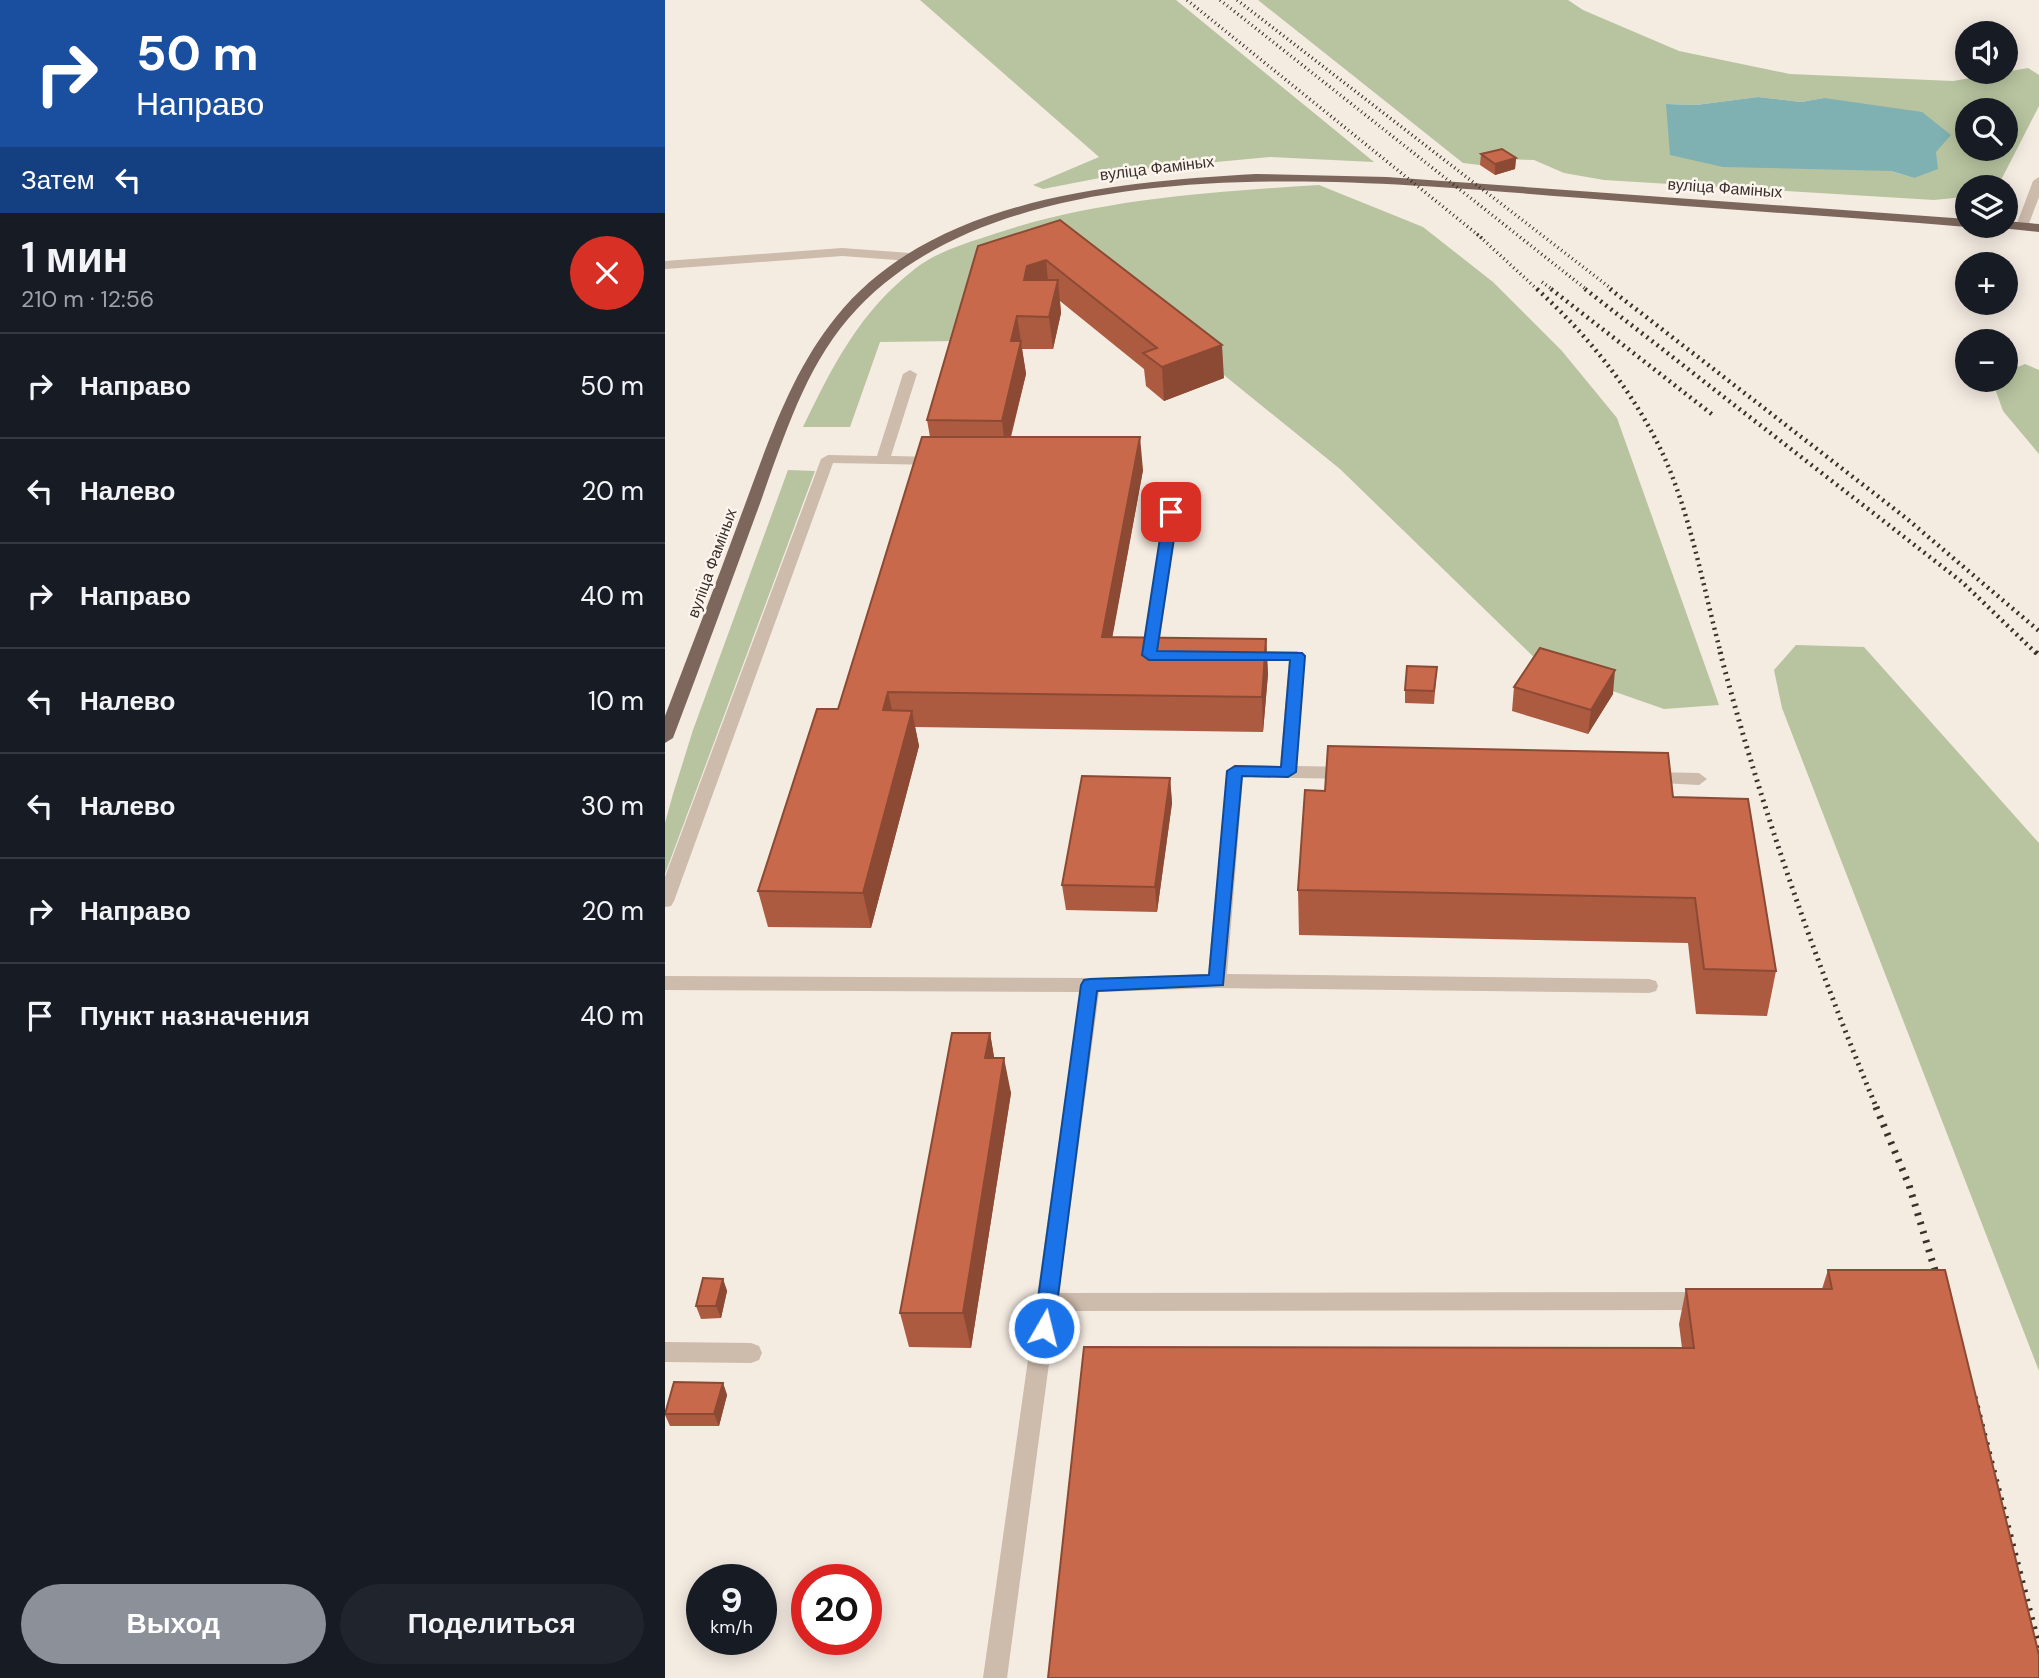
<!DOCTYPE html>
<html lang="ru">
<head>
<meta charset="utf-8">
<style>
	:root { --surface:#171b24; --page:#20242c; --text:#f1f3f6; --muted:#9ea1a6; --line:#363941; --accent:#8c9099 }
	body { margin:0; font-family:"DM Sans",sans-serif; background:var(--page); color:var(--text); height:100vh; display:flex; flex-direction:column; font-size:26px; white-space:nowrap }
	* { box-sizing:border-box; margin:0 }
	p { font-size:23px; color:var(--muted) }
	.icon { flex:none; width:38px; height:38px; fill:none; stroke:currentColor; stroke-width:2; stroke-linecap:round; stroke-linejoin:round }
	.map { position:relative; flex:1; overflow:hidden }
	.drawer { display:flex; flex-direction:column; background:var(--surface); width:665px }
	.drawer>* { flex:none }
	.hud { background:#1a4fa0; color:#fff; overflow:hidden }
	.buttons { position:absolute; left:1290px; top:21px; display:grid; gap:14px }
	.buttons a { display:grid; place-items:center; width:63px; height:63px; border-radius:50%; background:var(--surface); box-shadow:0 4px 18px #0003; font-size:35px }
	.speed { position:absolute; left:21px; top:1564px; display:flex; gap:14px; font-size:35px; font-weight:700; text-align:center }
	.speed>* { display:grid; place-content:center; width:91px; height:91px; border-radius:50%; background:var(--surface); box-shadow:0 4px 18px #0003; line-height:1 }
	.speed small { font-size:18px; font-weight:400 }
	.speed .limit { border:10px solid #d22; background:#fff; color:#111 }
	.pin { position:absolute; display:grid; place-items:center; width:60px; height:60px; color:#fff; margin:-30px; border-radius:14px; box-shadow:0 4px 10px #0006 }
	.me { position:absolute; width:77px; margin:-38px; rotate:8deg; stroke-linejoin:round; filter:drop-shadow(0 0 5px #0008) }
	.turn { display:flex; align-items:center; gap:24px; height:147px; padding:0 21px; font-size:32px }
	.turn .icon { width:91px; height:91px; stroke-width:2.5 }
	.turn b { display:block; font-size:49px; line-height:60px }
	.then { display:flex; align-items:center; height:66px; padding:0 21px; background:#0003; gap:14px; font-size:26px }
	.round { display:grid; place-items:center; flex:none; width:74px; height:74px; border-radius:37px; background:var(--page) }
	.headline { display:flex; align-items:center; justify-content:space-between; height:119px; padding:0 21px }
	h1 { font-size:42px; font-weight:600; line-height:52px }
	.primary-button { display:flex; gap:14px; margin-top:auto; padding:14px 21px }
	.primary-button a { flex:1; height:80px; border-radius:42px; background:var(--accent); color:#fff; font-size:28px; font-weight:600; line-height:80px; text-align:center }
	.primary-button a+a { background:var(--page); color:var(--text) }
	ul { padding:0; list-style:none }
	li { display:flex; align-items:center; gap:21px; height:105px; padding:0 21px; border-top:2px solid var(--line) }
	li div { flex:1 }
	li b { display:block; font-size:26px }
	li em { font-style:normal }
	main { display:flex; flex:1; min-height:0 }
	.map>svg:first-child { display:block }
</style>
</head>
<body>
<main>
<section class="drawer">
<div class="hud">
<div class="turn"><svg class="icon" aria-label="right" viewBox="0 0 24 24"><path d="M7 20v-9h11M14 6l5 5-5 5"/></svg><div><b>50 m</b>Направо</div></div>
<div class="then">Затем<svg class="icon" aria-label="left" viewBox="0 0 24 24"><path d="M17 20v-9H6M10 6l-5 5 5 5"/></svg></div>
</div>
<div class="headline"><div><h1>1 мин</h1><p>210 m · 12:56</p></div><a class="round" style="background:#d93025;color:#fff"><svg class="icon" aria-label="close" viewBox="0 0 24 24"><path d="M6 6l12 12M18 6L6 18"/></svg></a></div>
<ul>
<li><svg class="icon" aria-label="right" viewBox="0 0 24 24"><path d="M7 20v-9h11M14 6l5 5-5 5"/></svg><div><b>Направо</b></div><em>50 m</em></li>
<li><svg class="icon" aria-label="left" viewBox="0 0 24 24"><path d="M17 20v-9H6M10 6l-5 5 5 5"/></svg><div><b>Налево</b></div><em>20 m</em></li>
<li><svg class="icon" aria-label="right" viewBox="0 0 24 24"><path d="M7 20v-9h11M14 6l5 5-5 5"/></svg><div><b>Направо</b></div><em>40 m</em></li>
<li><svg class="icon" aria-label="left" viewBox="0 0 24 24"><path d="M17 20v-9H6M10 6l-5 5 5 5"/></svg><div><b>Налево</b></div><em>10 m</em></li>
<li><svg class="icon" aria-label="left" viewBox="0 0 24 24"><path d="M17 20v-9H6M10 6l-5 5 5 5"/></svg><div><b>Налево</b></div><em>30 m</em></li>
<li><svg class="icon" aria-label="right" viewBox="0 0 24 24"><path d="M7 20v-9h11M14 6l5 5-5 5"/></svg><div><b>Направо</b></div><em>20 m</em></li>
<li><svg class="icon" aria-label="arrive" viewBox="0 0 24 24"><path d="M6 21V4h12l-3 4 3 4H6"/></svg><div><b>Пункт назначения</b></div><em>40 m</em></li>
</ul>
<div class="primary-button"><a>Выход</a><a>Поделиться</a></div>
</section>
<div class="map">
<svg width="1374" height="1678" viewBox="0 0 1374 1678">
	<rect width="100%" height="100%" fill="#f4ebe1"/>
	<g fill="#b8c4a0" fill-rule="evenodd">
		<polygon points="255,0 511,0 709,162 605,157 486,168 378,189 368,185 434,157"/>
		<path d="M593 0H903L918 10 1014 51 1125 74 1288 81 1363 68 1374 75V106L1336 180 1321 187H1302V196L1299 197 1269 200 939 180 899 173 869 160 836 159 815 165 798 163ZM1093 97 1136 102 1159 98 1249 178 1002 104 1031 105ZM1302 110H1340V149H1302Z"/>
		<path d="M654 185 758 227 828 282 897 351 952 418 1054 705 999 709 879 667 675 469 401 247 293 341 215 342 185 427H138C168 365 195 311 251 268 273 251 302 243 329 234 434 199 544 192 654 185Z"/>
		<polygon points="1360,364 1374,370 1374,454 1338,411 1327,380 1340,380 1341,372"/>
		<polygon points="123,470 150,471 0,874 0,823 8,794 28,730"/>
		<polygon points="1131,645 1199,647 1374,843 1374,1371 1117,708 1109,670"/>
	</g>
	<polygon fill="#7fb0b2" points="1093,97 1136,102 1159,98 1257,112 1286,135 1271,152 1273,169 1249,178 1226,171 1058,167 1005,155 1001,104 1031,105"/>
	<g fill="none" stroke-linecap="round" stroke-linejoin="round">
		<g fill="#cdbbac" fill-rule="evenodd">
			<polygon points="1374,177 1374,197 1363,226 1353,229 1351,226 1368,181"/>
			<polygon points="177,248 245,253 251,257 245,261 177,256 0,269 0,261"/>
			<polygon points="245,370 252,374 226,456 273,457 280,461 273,465 168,463 9,901 6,906 0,907 0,877 156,459 163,455 212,456 238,374"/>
			<polygon points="510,484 517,488 493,651 498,655 496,659 484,660 476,655 503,488"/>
			<polygon points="581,651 632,651 640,656 632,766 686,767 694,773 686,779 578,777 562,974 984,979 991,981 993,986 991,991 984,993 552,988 434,992 394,1293 1040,1292 1048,1294 1051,1301 1048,1308 1040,1310 391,1311 342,1678 318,1678 415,992 0,990 0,976 425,978 543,974 562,771 570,765 615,766 624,661 575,660 573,656"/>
			<polygon points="983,772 1034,773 1042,779 1034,785 977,782 975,778"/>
			<polygon points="0,1342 86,1343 94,1346 97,1353 94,1360 86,1363 0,1362"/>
		</g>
		<g fill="#7d675c" fill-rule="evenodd">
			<path d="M591 174 722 177 1302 219V226H1305L1302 227 1254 223C1142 215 1030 207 917 198 705 182 337 138 183 319 136 374 115 450 90 517 63 591 36 664 8 738L0 743V716C25 650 51 584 75 518 101 449 124 375 171 317 266 198 450 182 591 174Z"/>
			<polygon points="1340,221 1374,224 1374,232 1336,228 1334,226 1340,226"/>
		</g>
		<g stroke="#3b302b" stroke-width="3.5" stroke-dasharray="1 3.5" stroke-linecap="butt">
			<polyline points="522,0 818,239"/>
			<polyline points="555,0 922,290"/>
			<polyline points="572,0 948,290"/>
			<polyline points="812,234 873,290"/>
			<polyline points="877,282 888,290"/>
		</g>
		<g stroke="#3b302b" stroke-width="4.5" stroke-dasharray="2 4.5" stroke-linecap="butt">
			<path d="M872 289C922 335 965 387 995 448 1025 510 1038 587 1056 654"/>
			<polyline points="886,289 1048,415"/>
			<polyline points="920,289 1297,582 1372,654"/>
			<polyline points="945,289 1241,518 1374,631"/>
		</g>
		<g stroke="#3b302b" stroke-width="5" stroke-dasharray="2 5" stroke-linecap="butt">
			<path d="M1055 652C1096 807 1150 961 1212 1109"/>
			<polyline points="1371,652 1374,655"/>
		</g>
		<g stroke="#3b302b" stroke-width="7" stroke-dasharray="2.5 7" stroke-linecap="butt">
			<polyline points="1211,1107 1244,1185 1276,1290"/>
			<polyline points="1309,1397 1374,1648"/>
		</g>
	</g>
	<g fill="#ac5a40">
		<polygon points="816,154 851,158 850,169 830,175 815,165"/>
		<polygon points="395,220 559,378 499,401 481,386 479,369 395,301 396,313 388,349 357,349 361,374 346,437 478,470 447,637 601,639 603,674 598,732 250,727 254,746 206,928 103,927 93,891 173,709 265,437 262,420"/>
		<polygon points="772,667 769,704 740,703 740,690"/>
		<polygon points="849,687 948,694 923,734 847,711"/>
		<polygon points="505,778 507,803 492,912 401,910 397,885"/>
		<polygon points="660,791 1008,797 1111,971 1102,1016 1031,1014 1023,943 634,935 633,890"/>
		<polygon points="325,1033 329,1058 346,1093 306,1348 244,1347 235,1313"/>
		<polygon points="1163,1270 1374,1655 1017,1348 1014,1324 1021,1289 1157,1289"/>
		<polygon points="58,1279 62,1291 56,1318 36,1319 31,1306"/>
		<polygon points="58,1383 62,1395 54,1426 5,1426 0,1415"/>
	</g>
	<g fill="#8c4a34">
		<polygon points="851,158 850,169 830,175 830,164"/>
		<polygon points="381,260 384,292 359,280 362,266"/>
		<polygon points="393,280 396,313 388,349 384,317"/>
		<polygon points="352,316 361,374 341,455 337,421 346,341"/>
		<polygon points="557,345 559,378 499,401 497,367"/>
		<polygon points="475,437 478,470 441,672 437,637"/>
		<polygon points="601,639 603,674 598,732 597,697"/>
		<polygon points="950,670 948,694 923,734 926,710"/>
		<polygon points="223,692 231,727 218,710"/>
		<polygon points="247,711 254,746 206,928 198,893"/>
		<polygon points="505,778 507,803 492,912 490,887"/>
		<polygon points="325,1033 331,1068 320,1058"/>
		<polygon points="339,1058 346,1093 306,1348 298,1313"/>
		<polygon points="58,1279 62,1291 56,1318 51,1306"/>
		<polygon points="58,1383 62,1395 54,1426 49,1414"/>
	</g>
	<g fill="#c8694b" stroke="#8c4a34" stroke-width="2">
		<polygon points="837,149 851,158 830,164 816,154"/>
		<polygon points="395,220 557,345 497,367 478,353 492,348 381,260 362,266 359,280 393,280 384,317 352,316 346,341 356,341 337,421 262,420 313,246"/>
		<polygon points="257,437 475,437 437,637 601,639 597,697 223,692 218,710 247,711 198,893 93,891 152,709 173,709"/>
		<polygon points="875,648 950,670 926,710 849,687"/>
		<polygon points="742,666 772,667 769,691 740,690"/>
		<polygon points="663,746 1003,753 1008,797 1083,799 1111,971 1039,969 1030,898 633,890 640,790 660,791"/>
		<polygon points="417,776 505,778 490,887 397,885"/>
		<polygon points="287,1033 325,1033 320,1058 339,1058 298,1313 235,1313"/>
		<polygon points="1163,1270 1280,1270 1374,1655 1374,1678 383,1678 419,1347 1029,1348 1021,1289 1167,1289"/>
		<polygon points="38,1278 58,1279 51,1306 31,1306"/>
		<polygon points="9,1382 58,1383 49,1414 0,1414"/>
	</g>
	<polygon fill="#1a73e8" stroke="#114b97" stroke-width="2" points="506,508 513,512 492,651 637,653 640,656 631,772 623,777 577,776 558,985 432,991 389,1328 386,1335 379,1337 372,1335 369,1328 416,985 419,980 425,979 544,975 562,771 570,766 616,767 625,660 484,660 477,655 499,512"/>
	<g text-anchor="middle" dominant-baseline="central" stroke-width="5" stroke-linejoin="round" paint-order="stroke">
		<g font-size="16" fill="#3b302b" stroke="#fbf5ee">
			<text transform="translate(492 168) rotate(-7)">вуліца Фаміных</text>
			<text transform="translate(1060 188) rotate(4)">вуліца Фаміных</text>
			<text transform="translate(47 563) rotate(-70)">вуліца Фаміных</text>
		</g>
	</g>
</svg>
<div class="buttons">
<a><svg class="icon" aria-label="sound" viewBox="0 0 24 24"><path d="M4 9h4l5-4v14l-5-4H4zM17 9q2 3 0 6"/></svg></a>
<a><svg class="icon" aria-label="search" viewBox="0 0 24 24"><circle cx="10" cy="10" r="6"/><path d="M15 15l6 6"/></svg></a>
<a><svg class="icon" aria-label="layers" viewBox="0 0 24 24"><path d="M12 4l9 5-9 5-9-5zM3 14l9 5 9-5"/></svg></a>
<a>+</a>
<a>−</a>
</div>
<div class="speed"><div>9<small>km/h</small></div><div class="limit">20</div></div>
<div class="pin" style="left:506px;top:512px;background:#d93025"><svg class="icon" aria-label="arrive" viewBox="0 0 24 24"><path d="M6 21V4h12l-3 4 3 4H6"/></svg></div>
<svg class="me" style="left:379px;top:1328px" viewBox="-20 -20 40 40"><circle r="17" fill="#1a73e8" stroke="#fff" stroke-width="3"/><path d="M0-11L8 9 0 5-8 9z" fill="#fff"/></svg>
</div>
</main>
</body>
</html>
